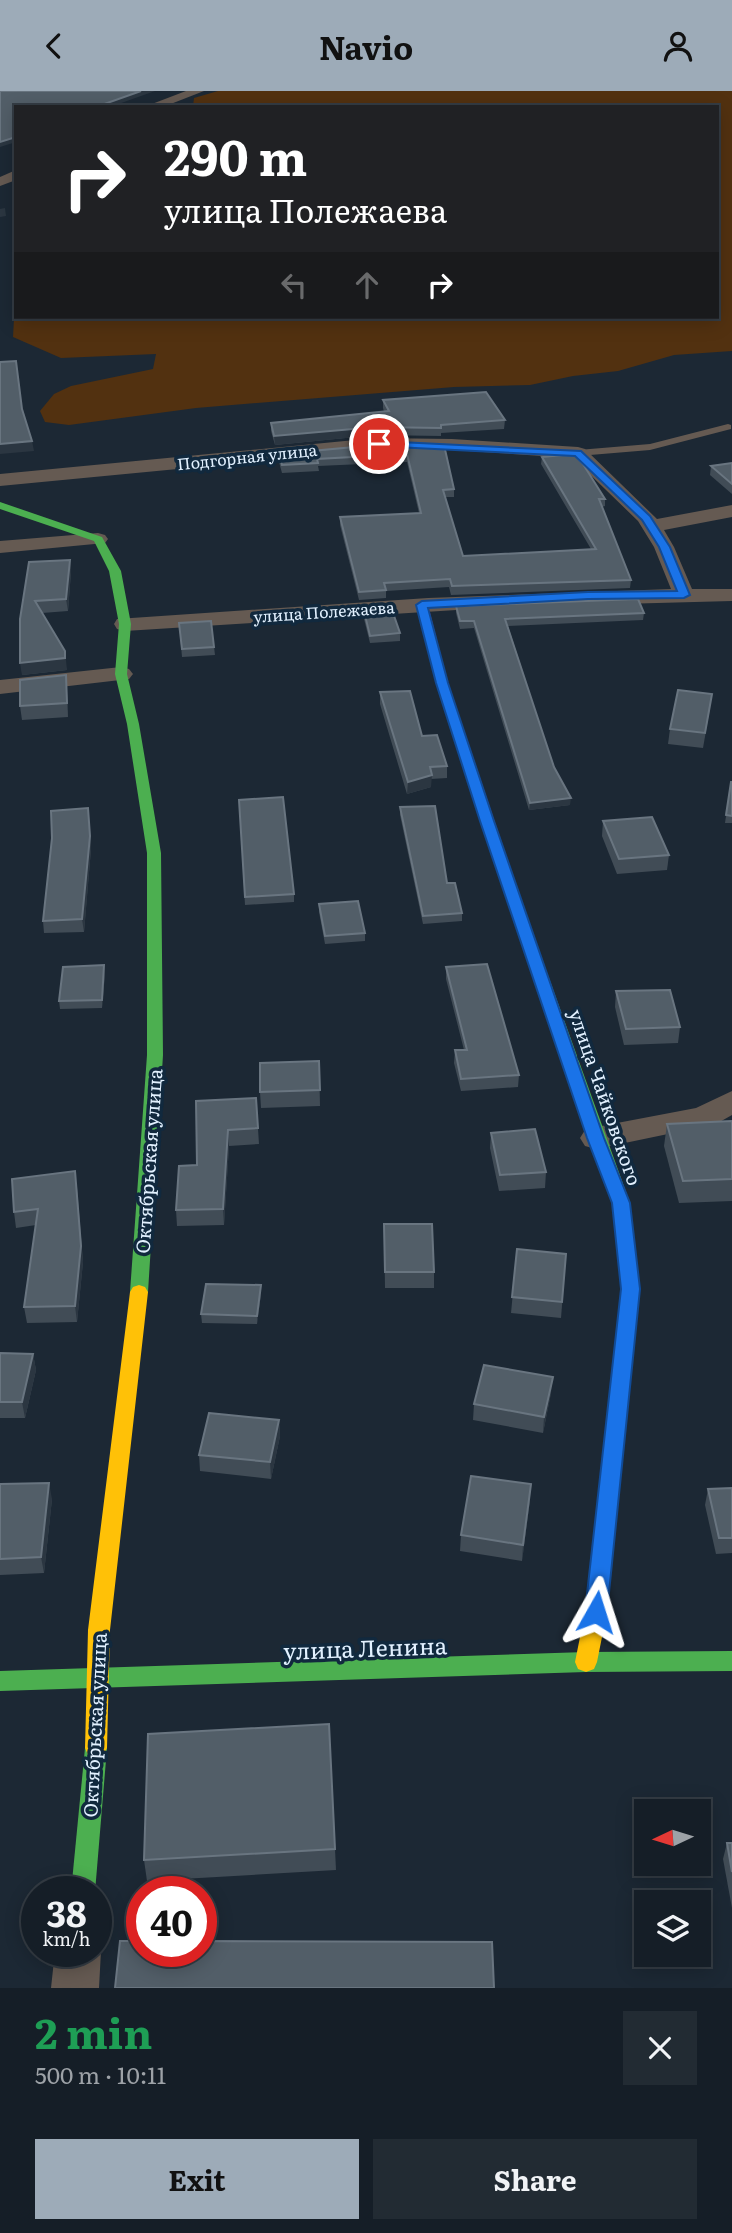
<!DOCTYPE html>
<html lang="en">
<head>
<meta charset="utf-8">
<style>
	:root { --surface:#151e27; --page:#222b33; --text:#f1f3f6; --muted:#9da2a7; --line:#343c44; --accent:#9dabb8 }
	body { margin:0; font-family:Literata,serif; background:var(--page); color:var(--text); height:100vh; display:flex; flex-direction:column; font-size:26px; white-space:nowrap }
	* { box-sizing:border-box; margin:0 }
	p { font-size:23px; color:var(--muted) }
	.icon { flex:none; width:38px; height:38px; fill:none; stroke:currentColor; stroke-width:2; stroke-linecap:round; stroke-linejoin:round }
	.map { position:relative; height:1897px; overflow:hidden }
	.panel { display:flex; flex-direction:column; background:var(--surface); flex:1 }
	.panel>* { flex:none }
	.banner { position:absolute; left:14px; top:14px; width:705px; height:214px; border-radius:0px; box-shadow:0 4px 18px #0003,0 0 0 2px var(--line); background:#202124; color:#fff; overflow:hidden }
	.needle { width:46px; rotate:266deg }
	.tools { position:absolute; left:634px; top:1708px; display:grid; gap:14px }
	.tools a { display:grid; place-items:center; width:77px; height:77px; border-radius:0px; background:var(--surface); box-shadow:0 4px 18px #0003,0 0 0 2px var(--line); font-size:35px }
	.speed { position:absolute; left:21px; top:1785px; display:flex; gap:14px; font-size:35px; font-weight:700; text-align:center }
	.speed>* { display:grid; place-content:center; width:91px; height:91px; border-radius:50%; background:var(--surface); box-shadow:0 4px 18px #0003,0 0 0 2px var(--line); line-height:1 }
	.speed small { font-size:18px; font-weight:400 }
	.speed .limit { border:10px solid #d22; background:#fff; color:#111 }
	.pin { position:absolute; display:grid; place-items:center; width:60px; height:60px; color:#fff; margin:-30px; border:4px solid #fff; border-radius:50%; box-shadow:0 2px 7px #0007 }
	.me { position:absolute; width:77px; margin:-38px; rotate:6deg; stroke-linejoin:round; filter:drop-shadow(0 0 5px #0008) }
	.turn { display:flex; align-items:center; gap:24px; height:147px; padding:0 35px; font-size:32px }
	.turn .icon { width:91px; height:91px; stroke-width:2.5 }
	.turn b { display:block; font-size:49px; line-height:60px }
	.lanes { display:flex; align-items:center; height:66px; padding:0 35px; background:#0003; justify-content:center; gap:35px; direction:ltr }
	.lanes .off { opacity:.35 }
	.round { display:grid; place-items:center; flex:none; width:74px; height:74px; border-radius:0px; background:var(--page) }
	.overview { display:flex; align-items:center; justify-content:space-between; height:119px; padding:0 35px }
	h1 { font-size:42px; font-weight:700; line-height:52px; color:#1e9e55 }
	.button { display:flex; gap:14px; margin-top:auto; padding:14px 35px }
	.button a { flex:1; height:80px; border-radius:0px; background:var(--accent); color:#111; font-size:28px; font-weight:700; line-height:80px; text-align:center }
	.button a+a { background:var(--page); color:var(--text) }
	header { display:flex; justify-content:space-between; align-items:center; height:91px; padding:0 35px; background:var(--accent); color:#111; font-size:32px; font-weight:700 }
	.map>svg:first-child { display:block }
</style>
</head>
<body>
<header><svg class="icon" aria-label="back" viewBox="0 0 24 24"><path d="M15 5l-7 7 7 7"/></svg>Navio<svg class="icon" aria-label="person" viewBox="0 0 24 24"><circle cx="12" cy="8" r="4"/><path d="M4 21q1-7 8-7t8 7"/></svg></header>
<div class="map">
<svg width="732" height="1897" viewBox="0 0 732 1897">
	<rect width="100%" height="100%" fill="#1c2834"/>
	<polygon fill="#523110" points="218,0 732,0 732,260 674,264 618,280 573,285 530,294 454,296 196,317 69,334 45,331 40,320 54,303 71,295 153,278 156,263 61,267 13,246 16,191 16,226 718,226 718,16 193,16 194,7"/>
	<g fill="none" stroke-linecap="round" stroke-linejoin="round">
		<polygon fill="#655a52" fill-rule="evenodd" points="728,333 731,334 731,338 650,359 578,365 573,362 578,359 650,353"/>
		<g fill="#655a52" fill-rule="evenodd">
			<polygon points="186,0 204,0 163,16 144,16"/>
			<polygon points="16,79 16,89 0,95 0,86"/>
			<polygon points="376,347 452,348 578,356 585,358 657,428 732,414 732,426 664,439 674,456 692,498 732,498 732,510 504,516 125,540 117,538 114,533 117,528 428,507 671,498 654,456 638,430 573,367 452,359 376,359 0,395 0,383"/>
			<polygon points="98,442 105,444 108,448 105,452 0,462 0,450"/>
			<polygon points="121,576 129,578 133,583 129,588 0,603 0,589"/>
			<polygon points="732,1000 732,1024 716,1033 596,1058 585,1055 580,1047 585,1039 596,1036 696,1017"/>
			<polygon points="96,1848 101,1860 99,1897 51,1897 55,1860 96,1860"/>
		</g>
		<g fill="#4caf50" fill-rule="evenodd">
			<polygon points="0,411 102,446 121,480 131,533 127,583 139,633 161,762 163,964 148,1201 145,1206 139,1208 133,1206 130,1201 147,964 147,762 127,633 115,583 119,533 109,480 94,450 0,418"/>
			<polygon points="520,822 527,826 630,1112 639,1198 622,1367 619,1373 612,1375 605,1373 602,1367 621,1198 612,1112 513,826"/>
			<polygon points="732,1560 732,1580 586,1581 0,1600 0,1580 586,1561"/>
			<polygon points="96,1647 104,1650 107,1657 95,1801 71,1801 85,1657 88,1650"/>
		</g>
		<g fill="#ffc107" fill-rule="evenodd">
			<polygon points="139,1194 145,1196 148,1201 110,1539 107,1657 104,1664 96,1667 88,1664 85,1657 88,1539 130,1201 133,1196"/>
			<polygon points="612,1359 619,1361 622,1367 607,1521 597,1571 594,1578 586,1581 578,1578 575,1571 585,1521 602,1367 605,1361"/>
		</g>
		<polygon fill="#c62828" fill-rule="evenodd" points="422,511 428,514 448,592 527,826 525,829 515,829 513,826 436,592 416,514"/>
	</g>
	<g fill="#414c56">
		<polygon points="383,309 505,329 504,338 441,342 441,345 376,344 275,354 271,340 271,332 384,321 383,317"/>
		<polygon points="444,354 454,398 454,406 445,406 463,465 591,458 541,373 542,366 605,408 605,415 602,416 631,489 630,497 451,504 449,496 386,500 386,507 359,509 340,434 340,426 419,422 407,371 318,375 319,380 282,382 279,371 279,363"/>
		<polygon points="732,372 732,403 710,384 711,375"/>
		<polygon points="70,469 71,481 68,520 42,522 67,579 22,584 20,528"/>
		<polygon points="456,515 644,522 643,529 508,535 554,676 570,714 529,719 474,537 460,538 456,522"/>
		<polygon points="364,520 400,542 400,550 370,552 364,528"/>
		<polygon points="211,530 215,564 182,566 179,532"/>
		<polygon points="67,598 68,626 22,629 20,615"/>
		<polygon points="380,601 422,645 447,675 447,687 431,688 431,696 407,703 380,613"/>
		<polygon points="710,617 703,657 668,653 670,638"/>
		<polygon points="731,691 732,691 732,732 725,732"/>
		<polygon points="239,709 294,803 294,811 245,814"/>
		<polygon points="400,716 447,792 462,822 462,830 423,833 400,724"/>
		<polygon points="89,730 91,758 84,841 44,842 43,830"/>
		<polygon points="603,730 669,764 667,779 617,783 602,745"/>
		<polygon points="319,813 365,842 365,850 325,853 319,821"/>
		<polygon points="446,876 519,984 518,996 461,1000 454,972 455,959 464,959 446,888"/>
		<polygon points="105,883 102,917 60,918 59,910"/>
		<polygon points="616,900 680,936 678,952 624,954 615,916"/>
		<polygon points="319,970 320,1015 261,1017 260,1001"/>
		<polygon points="256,1007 259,1053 229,1055 224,1134 177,1135 176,1119 197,1074"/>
		<polygon points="732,1030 732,1110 679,1112 664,1055 667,1033"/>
		<polygon points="491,1042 546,1081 545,1097 499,1100 490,1057"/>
		<polygon points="77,1096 83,1171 77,1231 27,1232 24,1216 36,1134 16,1137 14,1121"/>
		<polygon points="384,1133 434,1181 434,1197 385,1197"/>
		<polygon points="517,1158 566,1163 561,1227 511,1222"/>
		<polygon points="261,1194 261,1203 257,1233 202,1232 201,1223"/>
		<polygon points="0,1262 33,1263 36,1279 25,1327 0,1327"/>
		<polygon points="551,1302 543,1342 473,1329 474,1313"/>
		<polygon points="279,1329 280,1345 271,1388 200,1380 199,1364"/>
		<polygon points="0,1393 52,1408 44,1482 0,1484"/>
		<polygon points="732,1397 732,1462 716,1463 705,1414 708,1398"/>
		<polygon points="530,1409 522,1470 460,1460 461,1444"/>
		<polygon points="727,1752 732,1752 732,1817 723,1768"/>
		<polygon points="335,1758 336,1779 147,1790 144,1769"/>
	</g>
	<g fill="#2b3641">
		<polygon points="141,0 155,0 110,16 96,16"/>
		<polygon points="16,46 16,51 0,56 0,51"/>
		<polygon points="5,117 6,125 0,126 0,118"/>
		<polygon points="376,336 376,344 275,354 274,345"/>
		<polygon points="32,350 34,360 0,363 0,353"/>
		<polygon points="70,469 71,481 68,520 66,508"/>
		<polygon points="65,560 67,579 22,584 20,572"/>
		<polygon points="432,684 431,696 407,703 408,691"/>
		<polygon points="571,707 570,714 529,719 530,712"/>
		<polygon points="88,717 91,758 84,841 82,828"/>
		<polygon points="104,874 105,883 102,917 102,909"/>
		<polygon points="228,1039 229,1055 224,1134 223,1118"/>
		<polygon points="75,1080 83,1171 77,1231 75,1215"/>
		<polygon points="261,1194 261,1203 257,1233 257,1225"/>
		<polygon points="33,1263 36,1279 25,1327 22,1311"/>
		<polygon points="553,1286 551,1302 543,1342 544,1326"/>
		<polygon points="279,1329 280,1345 271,1388 270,1371"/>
		<polygon points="49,1392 52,1408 44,1482 41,1466"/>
		<polygon points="531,1393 530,1409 522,1470 523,1454"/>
	</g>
	<g fill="#525e68" stroke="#697580" stroke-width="2">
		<polygon points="0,0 141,0 96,16 16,16 16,46 0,51"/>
		<polygon points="16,270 22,318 32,350 0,353 0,271"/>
		<polygon points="486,301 505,329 441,334 441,337 376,336 274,345 271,332 389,320 383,309"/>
		<polygon points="376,354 444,354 454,398 443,399 463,465 596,458 542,366 574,363 583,373 605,408 599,408 631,489 452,495 450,488 384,492 386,499 359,501 340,426 421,422 407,363 317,368 318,372 282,374 279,363"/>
		<polygon points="732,372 732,393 711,375"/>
		<polygon points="70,469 66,508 35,510 65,560 65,567 20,572 20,528 29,471"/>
		<polygon points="638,508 644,522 505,528 554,676 571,707 530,712 474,530 460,530 456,515"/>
		<polygon points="392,519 400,542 370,545 364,520"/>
		<polygon points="211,530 214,556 182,558 179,532"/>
		<polygon points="66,584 67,612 20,615 20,589"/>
		<polygon points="678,599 712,603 705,642 670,638"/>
		<polygon points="410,600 422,645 437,644 447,675 430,676 432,684 408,691 380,601"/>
		<polygon points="731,691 732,691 732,725 726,724"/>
		<polygon points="283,706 294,803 245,806 239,709"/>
		<polygon points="435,715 447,792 455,792 462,822 423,825 400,716"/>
		<polygon points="88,717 90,745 82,828 43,830 52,747 51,720"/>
		<polygon points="652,726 669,764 619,768 603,730"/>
		<polygon points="358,810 365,842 325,845 319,813"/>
		<polygon points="487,873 519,984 461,988 455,959 467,959 446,876"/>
		<polygon points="104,874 102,909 59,910 63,876"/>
		<polygon points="670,899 680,936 626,938 616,900"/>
		<polygon points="319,970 320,999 260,1001 260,972"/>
		<polygon points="256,1007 258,1037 228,1039 223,1118 176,1119 179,1075 197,1074 196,1010"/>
		<polygon points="732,1030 732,1088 683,1090 667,1033"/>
		<polygon points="535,1038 546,1081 500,1084 491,1042"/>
		<polygon points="75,1080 81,1155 75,1215 24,1216 38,1118 14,1121 12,1088"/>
		<polygon points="384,1133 432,1133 434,1181 385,1181"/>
		<polygon points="517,1158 566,1163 562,1211 512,1206"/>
		<polygon points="206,1193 261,1194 257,1225 201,1223"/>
		<polygon points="0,1262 33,1263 22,1311 0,1311"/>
		<polygon points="484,1274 553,1286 544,1326 474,1313"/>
		<polygon points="209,1322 279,1329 270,1371 199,1364"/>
		<polygon points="471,1385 531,1393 523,1454 461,1444"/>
		<polygon points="49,1392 41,1466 0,1468 0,1393"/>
		<polygon points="732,1397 732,1447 719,1447 708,1398"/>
		<polygon points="329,1633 335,1758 144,1769 148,1643"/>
		<polygon points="727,1752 732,1752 732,1781"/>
		<polygon points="120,1850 142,1850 142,1860 201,1860 201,1850 492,1851 494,1897 115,1897"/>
	</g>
	<polygon fill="#1a73e8" stroke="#114b97" stroke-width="2" points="379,350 581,360 650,425 670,456 690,504 684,507 588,508 428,517 448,592 494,730 604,1047 630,1112 640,1198 607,1521 604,1528 596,1530 589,1528 585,1521 621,1198 612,1112 587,1047 480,730 436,592 416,514 422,510 588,501 677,500 659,456 642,429 575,365 375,355 374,353"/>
	<g text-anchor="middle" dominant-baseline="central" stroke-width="7" stroke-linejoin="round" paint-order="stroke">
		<g font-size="16" fill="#e2f1ff" stroke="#11293e">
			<text transform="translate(247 365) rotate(-6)">Подгорная улица</text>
			<text transform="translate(324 520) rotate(-4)">улица Полежаева</text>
		</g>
		<g font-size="19" fill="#e2f1ff" stroke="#11293e">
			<text transform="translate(606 1006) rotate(71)">улица Чайковского</text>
			<text transform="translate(148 1070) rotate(-86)">Октябрьская улица</text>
			<text transform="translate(94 1634) rotate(-87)">Октябрьская улица</text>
		</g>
		<g font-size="23" fill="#e2f1ff" stroke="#11293e">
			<text transform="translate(365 1556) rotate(-2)">улица Ленина</text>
		</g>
	</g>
</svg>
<div class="tools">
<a><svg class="needle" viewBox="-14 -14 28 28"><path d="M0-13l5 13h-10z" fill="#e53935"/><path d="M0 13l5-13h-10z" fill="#9da2a7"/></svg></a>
<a><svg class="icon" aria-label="layers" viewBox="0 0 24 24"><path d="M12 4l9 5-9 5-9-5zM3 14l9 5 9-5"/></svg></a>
</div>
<div class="speed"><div>38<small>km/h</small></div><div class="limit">40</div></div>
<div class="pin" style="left:379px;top:353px;background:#d93025"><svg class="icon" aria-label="arrive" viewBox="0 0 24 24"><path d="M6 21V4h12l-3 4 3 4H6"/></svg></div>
<svg class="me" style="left:596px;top:1521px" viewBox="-20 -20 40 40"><path d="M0-17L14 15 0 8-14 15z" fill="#1a73e8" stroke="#fff" stroke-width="4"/></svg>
<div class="banner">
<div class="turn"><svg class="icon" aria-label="right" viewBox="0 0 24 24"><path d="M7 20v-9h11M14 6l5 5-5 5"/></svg><div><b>290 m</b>улица Полежаева</div></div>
<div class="lanes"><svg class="icon off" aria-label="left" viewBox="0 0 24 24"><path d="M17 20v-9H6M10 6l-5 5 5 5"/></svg><svg class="icon off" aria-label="ahead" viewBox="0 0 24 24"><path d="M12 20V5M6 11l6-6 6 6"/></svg><svg class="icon" aria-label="right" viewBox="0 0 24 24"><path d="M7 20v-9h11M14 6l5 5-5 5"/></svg></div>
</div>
</div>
<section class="panel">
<div class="overview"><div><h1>2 min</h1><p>500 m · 10:11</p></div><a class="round"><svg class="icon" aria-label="close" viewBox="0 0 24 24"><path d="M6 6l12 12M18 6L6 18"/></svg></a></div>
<div class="button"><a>Exit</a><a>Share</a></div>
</section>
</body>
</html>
